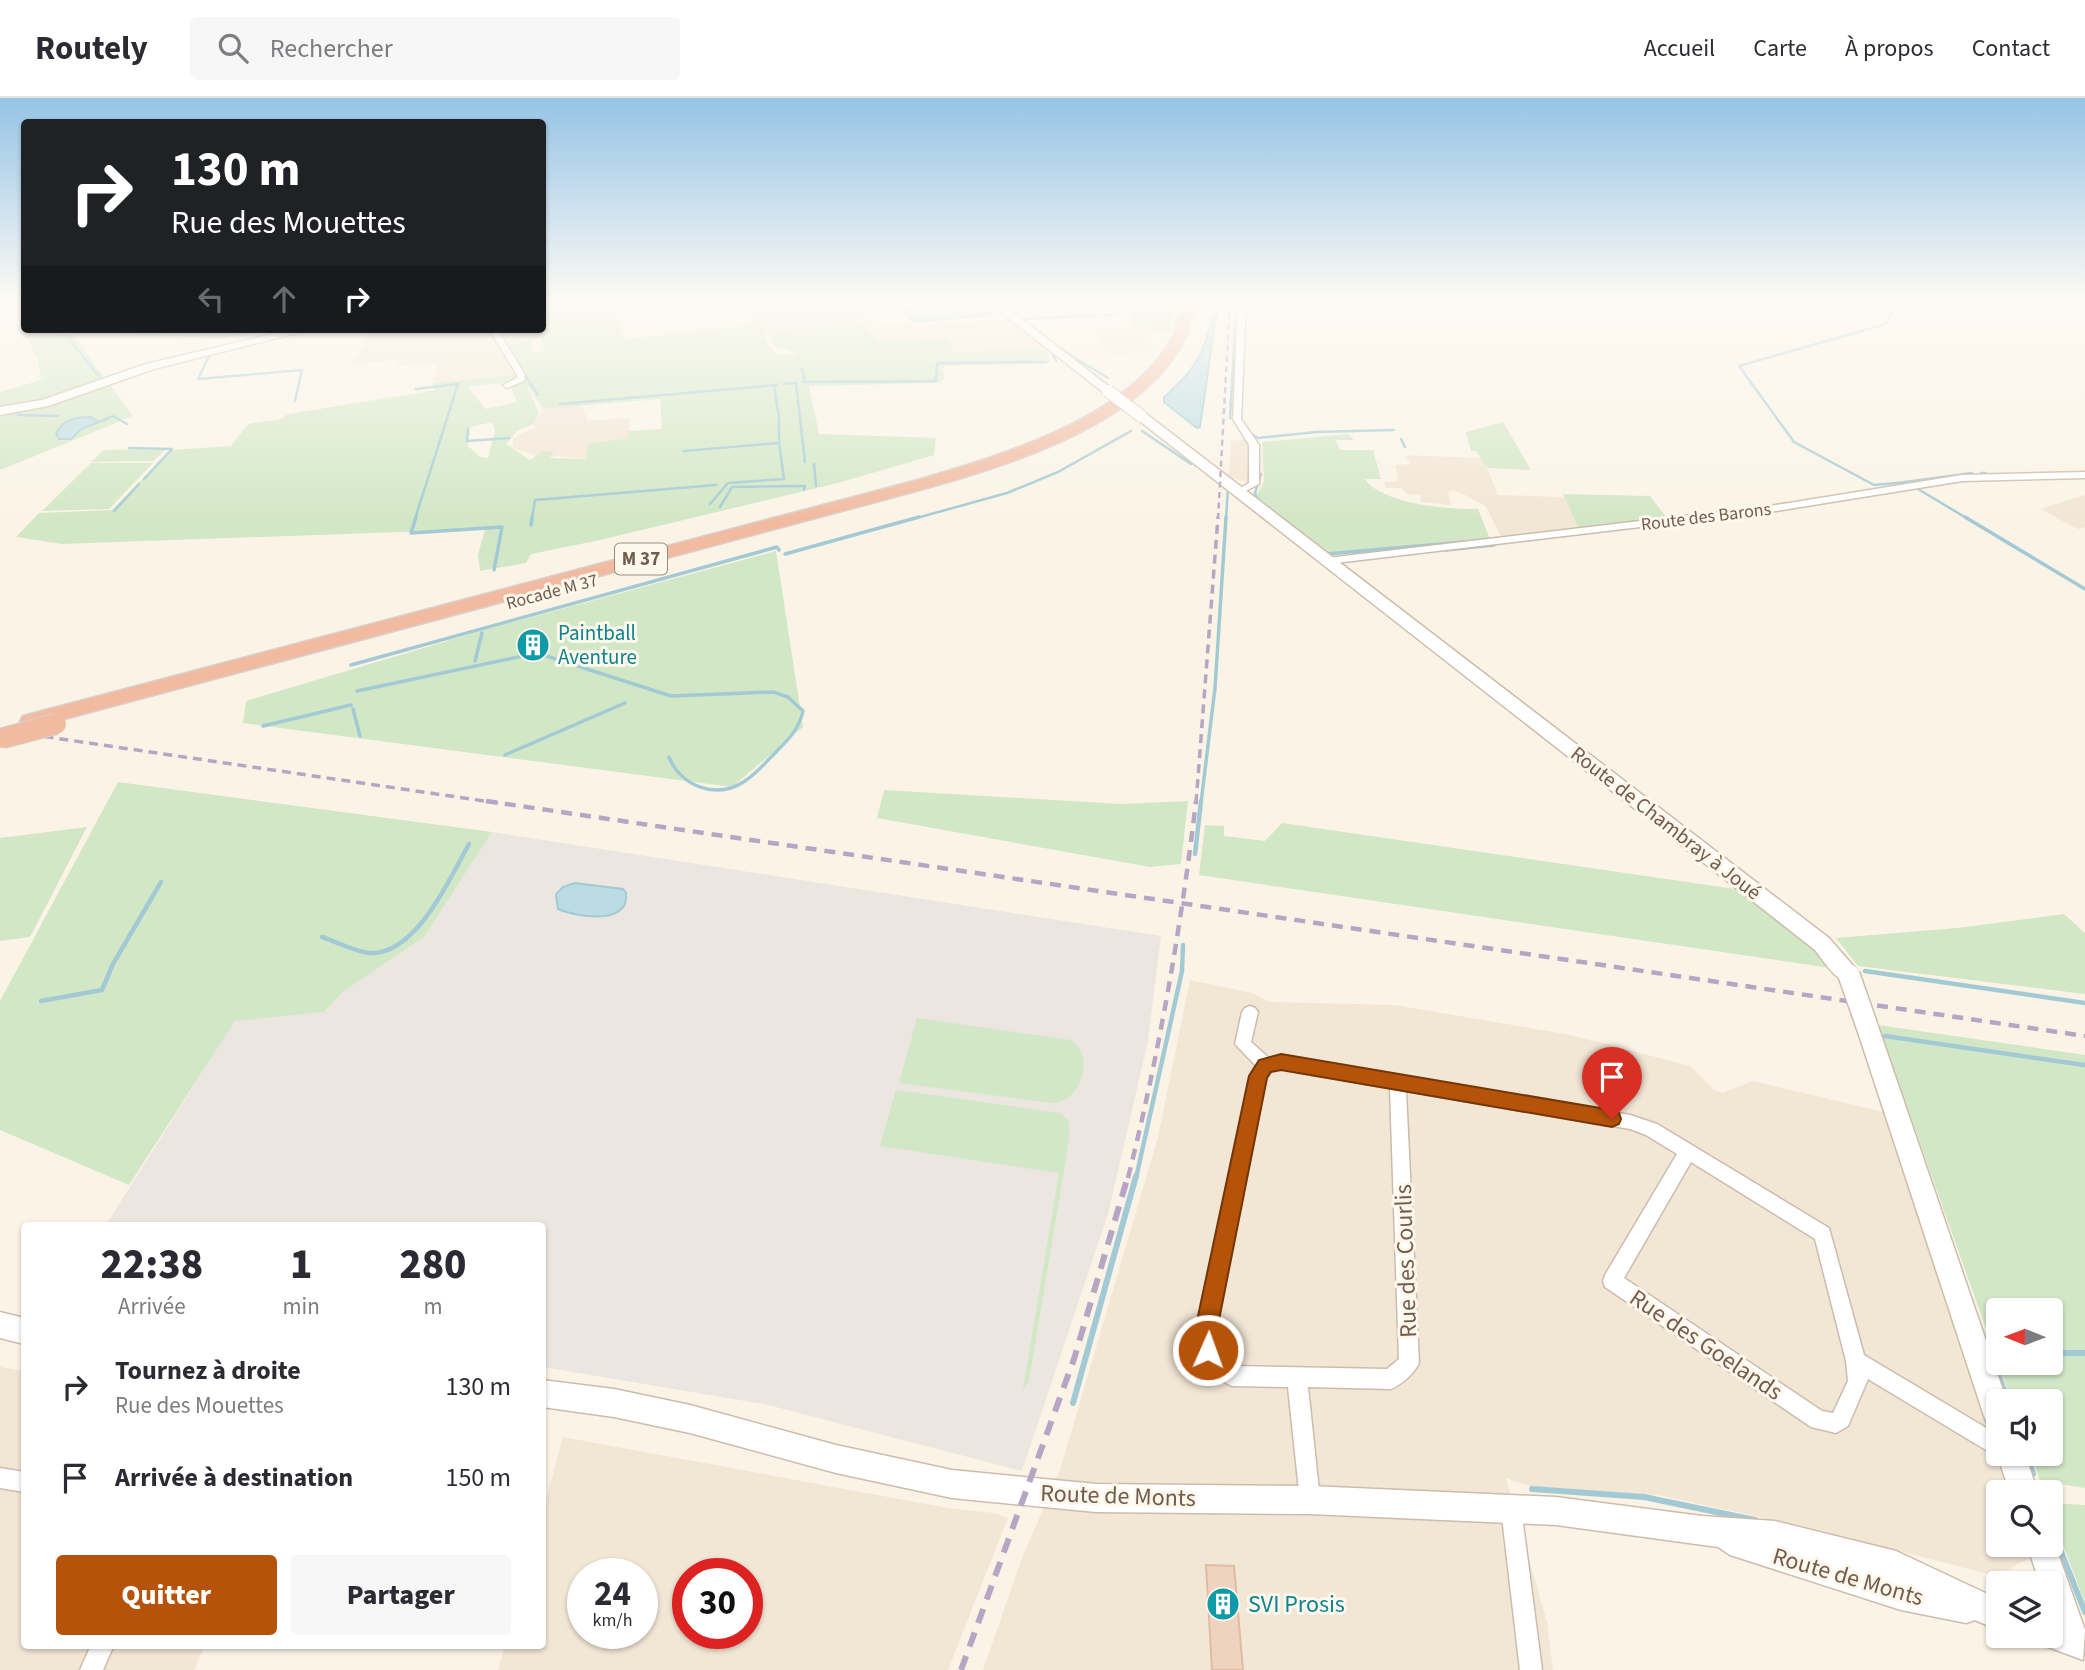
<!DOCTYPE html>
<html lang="fr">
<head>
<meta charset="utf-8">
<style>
	:root { --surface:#fff; --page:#f7f7f7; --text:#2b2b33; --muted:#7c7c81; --line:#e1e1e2; --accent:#b45309 }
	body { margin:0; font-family:"Source Sans 3",sans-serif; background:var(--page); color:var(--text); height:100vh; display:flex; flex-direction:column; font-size:26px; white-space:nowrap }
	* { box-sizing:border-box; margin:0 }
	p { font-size:23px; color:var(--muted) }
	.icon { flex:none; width:38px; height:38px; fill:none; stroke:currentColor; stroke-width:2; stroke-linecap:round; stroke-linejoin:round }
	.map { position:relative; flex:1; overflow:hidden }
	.details { position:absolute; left:21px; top:1124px; width:525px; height:427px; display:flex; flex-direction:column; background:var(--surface); border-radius:7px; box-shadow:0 2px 5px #0004 }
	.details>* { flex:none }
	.banner { position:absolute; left:21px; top:21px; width:525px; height:214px; border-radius:7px; box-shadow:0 2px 5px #0004; background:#202124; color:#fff; overflow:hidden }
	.needle { width:46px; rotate:271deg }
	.tools { position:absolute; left:1986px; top:1200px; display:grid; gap:14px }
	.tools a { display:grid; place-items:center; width:77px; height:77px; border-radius:7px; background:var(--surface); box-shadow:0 2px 5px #0004; font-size:35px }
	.speed { position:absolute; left:567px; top:1460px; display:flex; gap:14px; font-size:35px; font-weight:700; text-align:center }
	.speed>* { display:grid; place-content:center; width:91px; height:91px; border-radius:50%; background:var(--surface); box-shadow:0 2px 5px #0004; line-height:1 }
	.speed small { font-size:18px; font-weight:400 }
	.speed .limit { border:10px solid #d22; background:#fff; color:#111 }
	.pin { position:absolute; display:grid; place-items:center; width:60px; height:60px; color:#fff; margin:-72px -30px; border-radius:50% 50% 50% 0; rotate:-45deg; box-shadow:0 0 7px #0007 }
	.pin .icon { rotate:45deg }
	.me { position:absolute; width:77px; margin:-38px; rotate:2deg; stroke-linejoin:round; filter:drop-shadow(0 0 5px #0008) }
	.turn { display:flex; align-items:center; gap:24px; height:147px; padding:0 35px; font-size:32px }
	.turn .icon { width:91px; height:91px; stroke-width:2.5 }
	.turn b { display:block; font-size:49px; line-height:60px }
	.lanes { display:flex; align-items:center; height:66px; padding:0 35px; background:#0003; justify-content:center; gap:35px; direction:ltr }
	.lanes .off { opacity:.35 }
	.eta { display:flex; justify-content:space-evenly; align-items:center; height:119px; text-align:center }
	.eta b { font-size:42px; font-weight:800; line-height:49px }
	.cta { display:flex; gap:14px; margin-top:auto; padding:14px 35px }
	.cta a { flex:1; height:80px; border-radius:7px; background:var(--accent); color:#fff; font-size:28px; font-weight:800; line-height:80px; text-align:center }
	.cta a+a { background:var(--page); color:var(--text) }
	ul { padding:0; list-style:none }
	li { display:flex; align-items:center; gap:21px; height:91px; padding:0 35px }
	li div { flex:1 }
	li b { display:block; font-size:26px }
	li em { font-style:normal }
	header { display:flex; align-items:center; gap:42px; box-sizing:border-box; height:98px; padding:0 35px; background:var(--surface); border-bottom:2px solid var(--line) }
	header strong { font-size:33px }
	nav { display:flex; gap:38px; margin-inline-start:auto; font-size:24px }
	.search { width:490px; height:63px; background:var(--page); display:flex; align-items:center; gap:18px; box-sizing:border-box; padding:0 24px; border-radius:7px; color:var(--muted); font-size:26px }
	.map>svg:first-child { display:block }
</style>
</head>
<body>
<header>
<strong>Routely</strong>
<div class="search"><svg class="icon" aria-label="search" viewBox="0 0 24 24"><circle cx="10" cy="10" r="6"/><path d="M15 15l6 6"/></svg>Rechercher</div>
<nav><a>Accueil</a><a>Carte</a><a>À propos</a><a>Contact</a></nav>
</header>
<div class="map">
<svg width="2085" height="1572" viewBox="0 0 2085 1572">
	<rect width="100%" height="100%" fill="#fbf4e6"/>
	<g fill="#f2e6d5" fill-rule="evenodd">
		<polygon points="765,204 906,204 868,215 866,205 765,212"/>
		<polygon points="1015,222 1056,252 951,254 948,240 876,244 875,228"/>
		<polygon points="1152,226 1157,237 1150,240 1152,251 1126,256 1109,257 1096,232"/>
		<polygon points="372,231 538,231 540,241 502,248 520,276 432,285 439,265 397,268 397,262 353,266"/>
		<polygon points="582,308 588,323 630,320 629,340 588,346 585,361 557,358 546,361 513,350 513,340 536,329 534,326 543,311"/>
		<polygon points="1246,341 1252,358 1253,380 1249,385 1229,379 1231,343"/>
		<polygon points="1405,357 1483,360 1498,397 1564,399 1579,431 1501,439 1486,409 1468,398 1452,392 1448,394 1451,407 1421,404 1420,397 1408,396 1401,390 1386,390 1384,384 1398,383 1395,367 1411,366"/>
		<polygon points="2085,397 2085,429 2078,431 2040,411"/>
		<polygon points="1190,882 1252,895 1270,904 1395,907 1571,937 1690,968 1714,992 1723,995 1753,983 1884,1014 1981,1294 2011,1395 1998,1395 1998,1447 2026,1447 2030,1460 1996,1478 1814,1431 1658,1397 1529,1388 1506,1380 1547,1524 1553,1572 983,1572 1022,1460 1060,1372 1158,1039"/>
		<polygon points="0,1269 24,1273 24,1547 205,1547 194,1572 0,1572"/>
		<path d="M563 1339 948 1410 994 1415 1008 1420 948 1572H498L505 1547H542L543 1413ZM583 1475H642V1535H583ZM747 1475V1535H688V1475Z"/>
	</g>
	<g fill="#ebe6e0">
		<polygon points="866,205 873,227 763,235 759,212"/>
		<polygon points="492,734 1161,838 1148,943 1108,1116 1022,1373 768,1307 543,1269 542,1127 106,1127 235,922 324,914 344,893 424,839"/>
	</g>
	<g fill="#d2e7c6" fill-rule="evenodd">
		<path d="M543 204H611L625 241 753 227 754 212H759C767 233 762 263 797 256L773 247 768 234 867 227 869 235H875L876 244 949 240 952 254 1046 252 1050 265 945 268 942 272 945 280 940 285 809 288 819 336 936 340 934 357 838 385 600 442 531 456 526 465 480 473 478 457 485 431 62 446 16 439 39 415 112 412 171 352 231 348 248 326 281 321 288 316 436 292 432 285 519 276 507 247 532 243 533 255 544 252 538 231H542ZM509 284 517 304 486 311 468 289ZM526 286 543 311 660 301 662 331 629 333 628 340 588 346 585 361 548 360 555 354 542 353 530 362 506 346 517 333 534 326 539 315ZM492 324 495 333 488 360 480 359 468 348 470 329Z"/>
		<polygon points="1119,204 1178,204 1170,234 1155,234 1152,226 1134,228 1130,217 1117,215 1115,209"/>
		<polygon points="99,231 276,231 221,240 93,235"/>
		<polygon points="73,237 133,318 0,372 0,294 41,282 38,262 26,239"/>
		<polygon points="1503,324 1528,367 1531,372 1488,370 1476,353 1471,353 1466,334"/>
		<path d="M1348 336 1354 342H1336L1340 352H1373L1381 381H1365C1381 406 1451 412 1478 411L1490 441 1331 456 1260 403 1257 397 1264 383 1262 344Z"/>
		<polygon points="166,351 153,363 91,364 104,352"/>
		<polygon points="91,365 153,365 109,411 42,413"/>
		<polygon points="1563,396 1650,398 1667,420 1579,431"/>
		<polygon points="776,453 803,629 732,689 243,625 246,603 484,532"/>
		<polygon points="118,684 492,734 424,839 344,893 324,914 235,923 129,1087 0,1032 0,903"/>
		<polygon points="884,692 1121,706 1188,703 1181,766 1150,769 877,720"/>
		<polygon points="1282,725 1742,792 1811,843 1837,871 1199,777 1205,727 1224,728 1224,738 1265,743"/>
		<polygon points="87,729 30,839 0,843 0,740"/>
		<polygon points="2064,816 2085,835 2085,896 1858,868 1836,840 1957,830"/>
		<path d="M917 920 1070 942C1097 956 1081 1005 1052 1005L899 985Z"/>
		<path d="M1878 927 2085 957V1390L2040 1383 2031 1356H2051V1304H2012ZM1998 1213H2051V1265H1998Z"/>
		<polygon points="896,992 1060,1015 1068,1022 1070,1036 1029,1283 1023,1291 1059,1075 880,1048"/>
		<polygon points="2051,1405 2085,1407 2085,1505 2051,1415"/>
	</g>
	<g fill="#bcdce3" stroke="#a3cad4" stroke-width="2">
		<path d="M1216 204H1218L1200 329 1197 330 1164 304V299C1201 267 1205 251 1216 204Z"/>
		<polygon points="976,206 984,208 991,217 914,224 905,214 915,208"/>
		<path d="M91 319 99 324 81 331 71 341H59L56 335C63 322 75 319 91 319Z"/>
		<path d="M574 785 623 791 626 795C630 828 577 819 558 811L556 796 563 789Z"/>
	</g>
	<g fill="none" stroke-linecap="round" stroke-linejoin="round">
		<g stroke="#a3cad4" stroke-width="2.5">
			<polyline points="988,204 1011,223"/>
			<polyline points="1888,204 1893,212 1886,226 1739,268 1794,344 1874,387 1907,384"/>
			<polyline points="1020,221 1109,217 1162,204"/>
			<polyline points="1016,226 1027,235"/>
			<polyline points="70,242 102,282"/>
			<polyline points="1038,243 1050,253"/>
			<polyline points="1060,251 1108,280"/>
			<polyline points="214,255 209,258 198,281 302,272 295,303"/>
			<polyline points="1053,257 1056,263"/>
			<polyline points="802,271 805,284"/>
			<polyline points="522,273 538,297"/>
			<polyline points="803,284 936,283 937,266 940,265 1046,264"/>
			<polyline points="796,285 805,364"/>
			<polyline points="784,286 797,285"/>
			<polyline points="774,288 779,319"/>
			<polyline points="560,306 777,287"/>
			<polyline points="0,317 27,312"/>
			<polyline points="18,317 58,318"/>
			<polyline points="1230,320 1235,229"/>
			<polyline points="779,321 779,345"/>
			<polyline points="99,324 113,318 127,326"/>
			<polyline points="468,331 467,343 509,340"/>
			<polyline points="1142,333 1191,366"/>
			<polyline points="1250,335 1258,340 1316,334 1394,332"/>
			<polyline points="1401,341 1405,349"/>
			<polyline points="129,350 172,351 144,381"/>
			<polyline points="684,353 779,345 784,381 728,385 710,406"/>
			<polyline points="814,366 816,388"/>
			<polyline points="1981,375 1986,375"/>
			<polyline points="1905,384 1972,375"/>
			<polyline points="1925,389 1969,382"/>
			<polyline points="1918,391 1968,421"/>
			<polyline points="1259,404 1255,395 1261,376"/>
			<polyline points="1770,408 1787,405"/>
			<polyline points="720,409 732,389 805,388 804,392"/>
			<polyline points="114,413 139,386"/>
			<polyline points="415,421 458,286 416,291"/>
			<polyline points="532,421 535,402 716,387"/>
			<polyline points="913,421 1007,395 1058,374 1131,333"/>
			<polyline points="1226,421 1228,389"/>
		</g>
		<g stroke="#a3cad4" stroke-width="3.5">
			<polyline points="416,419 411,435 502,429 494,472"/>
			<polyline points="1965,419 2085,491"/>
			<polyline points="531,427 532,419"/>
			<polyline points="1446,452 1494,447"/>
			<polyline points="785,456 919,419"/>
			<polyline points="1326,456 1464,444"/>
			<polyline points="475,563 482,535"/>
			<polyline points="351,567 777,449 779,452"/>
			<path d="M357 593 537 555 671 598 773 594 788 599 803 613C799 632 786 644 773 657 764 666 756 676 745 683 717 702 681 689 669 659"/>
			<polyline points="353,611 360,638"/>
			<polyline points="263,628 351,607"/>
			<polyline points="505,657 625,605"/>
			<polyline points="1201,705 1215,590 1226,419"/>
		</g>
		<g stroke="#a3cad4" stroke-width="4.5">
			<polyline points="1195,756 1201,703"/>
			<path d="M322 839C337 844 353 853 369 855 416 858 450 780 469 746"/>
			<polyline points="1865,873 2085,905"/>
			<polyline points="41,903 102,892 113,866 161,784"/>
			<polyline points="1885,938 2084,967"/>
			<polyline points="1136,1080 1182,873 1183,847"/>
		</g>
		<g stroke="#a3cad4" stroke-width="6">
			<polyline points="1987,1247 1990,1255 1998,1255"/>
			<polyline points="2051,1255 2085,1255"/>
			<polyline points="1997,1273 2008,1304"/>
			<polyline points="1073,1305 1136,1078"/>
			<polyline points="2026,1356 2033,1376"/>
			<polyline points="1532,1391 1644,1399 1755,1422"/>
			<polyline points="2051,1429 2085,1514"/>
		</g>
	</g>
	<polygon fill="#eed4c0" stroke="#e0bca1" stroke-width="2" points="1206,1467 1234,1468 1243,1572 1212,1572"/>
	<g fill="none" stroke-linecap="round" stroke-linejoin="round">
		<defs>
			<g id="street">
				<polygon points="1238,204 1246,204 1241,321 1259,347 1259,386 1240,396 1235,393 1249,385 1249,347 1233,321"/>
				<polygon points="489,231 497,231 525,277 524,283 507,290 503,287 517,280 517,277"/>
				<polygon points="2085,374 2085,380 1962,383 1776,413 1327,466 1322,463 1327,460 1776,407 1962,377"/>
				<path d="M1250 908 1255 910 1258 914 1251 944 1269 960 1281 957 1630 1017 1657 1026 1829 1130 1864 1257 1998 1337V1356H2003L1998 1358 1991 1355 1868 1281 1848 1328 1836 1335 1811 1329 1605 1189 1603 1183 1605 1177 1677 1056 1646 1037 1630 1031 1406 993 1419 1265C1414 1276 1402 1286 1391 1291L1308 1289 1320 1402 1317 1409 1310 1412 1303 1409 1300 1402 1288 1289 1232 1288C1209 1278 1200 1260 1195 1237L1250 978 1256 968 1235 946 1242 914 1245 910ZM1281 971 1390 990 1399 1261 1387 1271 1234 1268C1222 1260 1217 1251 1215 1237L1266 980 1271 973ZM1691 1064 1815 1141 1846 1263 1848 1283 1833 1315 1822 1313 1624 1180Z"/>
				<polygon points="0,1370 24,1374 24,1394 0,1390"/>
				<polygon points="1511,1400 1518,1403 1521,1410 1542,1572 1520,1572 1501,1410 1504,1403"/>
				<polygon points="91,1547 114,1547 103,1572 80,1572"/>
			</g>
			<g id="secondary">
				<polygon points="988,204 1000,204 1112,291 1112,295 1104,295"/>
				<polygon points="294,231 313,231 154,271 48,308 0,317 0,309 42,302 146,266"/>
				<path d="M1137 315H1145L1829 840 1856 871 1859 877 1856 883C1838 889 1825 864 1815 852L1137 321Z"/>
				<polygon points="1867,919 1875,922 1878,928 2007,1304 1998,1304 1998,1332 1988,1328 1984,1318 1856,928 1859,922"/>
				<polygon points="0,1214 24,1220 24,1246 0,1240"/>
				<polygon points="542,1282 614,1291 690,1307 836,1347 952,1372 1096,1386 1310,1388 1556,1399 1702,1418 1775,1423 1896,1453 1998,1501 1998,1532 1975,1522 1966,1525 1901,1512 1730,1457 1718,1449 1556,1427 1310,1416 1096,1414 952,1400 836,1375 690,1335 614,1319 542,1309"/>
				<polygon points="1998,1352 1998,1356 2025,1356 2038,1395 2010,1395 1997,1356"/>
				<polygon points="2051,1436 2085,1532 2083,1562 2040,1546 2037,1538 2051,1538 2051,1486 2040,1486 2027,1447 2051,1447"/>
			</g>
			<path id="highway" d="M1182 204H1195C1192 217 1190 234 1183 245 1133 337 981 375 887 401L31 630 20 623 23 618 914 383C998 358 1120 324 1169 245 1176 234 1178 217 1182 204Z"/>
		</defs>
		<use href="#street" stroke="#ccbcad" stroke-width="3"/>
		<use href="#secondary" stroke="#cebcab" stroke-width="3"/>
		<use href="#highway" stroke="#d8d1cd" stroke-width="3"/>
		<use href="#street" fill="#fff" fill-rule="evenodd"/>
		<use href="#secondary" fill="#fff" fill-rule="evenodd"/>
		<use href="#highway" fill="#f1baa1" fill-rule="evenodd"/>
		<polyline stroke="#b7a5c4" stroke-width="2.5" stroke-dasharray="6 4.5" stroke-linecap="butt" points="1218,421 1230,204"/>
		<g stroke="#b7a5c4" stroke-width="3.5" stroke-dasharray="9 6" stroke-linecap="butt">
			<polyline points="0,632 498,705"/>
			<polyline points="1196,705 1218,419"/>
		</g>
		<g stroke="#b7a5c4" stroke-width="4.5" stroke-dasharray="11 8" stroke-linecap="butt">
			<polyline points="486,703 2085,938"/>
			<path d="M1128 1080C1159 956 1181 830 1196 703"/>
		</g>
		<polyline stroke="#b7a5c4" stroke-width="6" stroke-dasharray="15 10" stroke-linecap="butt" points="961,1572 1074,1261 1128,1078"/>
		<defs>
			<polyline id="secondary-bridge-far1" points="1108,293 1141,318"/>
			<polyline id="secondary-bridge" points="1849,877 1867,928"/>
			<polyline id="highway-bridge" points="3,640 56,626"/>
		</defs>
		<use href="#secondary-bridge-far1" stroke="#cebcab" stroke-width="14" stroke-linecap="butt"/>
		<use href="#secondary-bridge" stroke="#cebcab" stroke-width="24" stroke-linecap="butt"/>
		<use href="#highway-bridge" stroke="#d8d1cd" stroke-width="22" stroke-linecap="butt"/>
		<use href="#secondary-bridge-far1" stroke="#fff" stroke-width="12"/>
		<use href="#secondary-bridge" stroke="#fff" stroke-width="21"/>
		<use href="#highway-bridge" stroke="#f1baa1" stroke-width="20"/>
	</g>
	<linearGradient id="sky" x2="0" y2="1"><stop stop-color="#96c4e6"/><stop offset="0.48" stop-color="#fdfaf4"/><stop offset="1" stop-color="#fdfaf4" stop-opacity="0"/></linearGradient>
	<rect width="2085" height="424" fill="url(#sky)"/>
	<polygon fill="#b45309" stroke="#753606" stroke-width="2" points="1281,956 1612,1012 1619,1015 1621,1021 1619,1026 1612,1029 1281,972 1271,974 1267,980 1216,1237 1219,1252 1216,1259 1208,1263 1200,1259 1194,1237 1249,978 1259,962"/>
	<defs>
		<symbol id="building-disc" viewBox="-11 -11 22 22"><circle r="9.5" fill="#0f9aa8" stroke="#fef8ec"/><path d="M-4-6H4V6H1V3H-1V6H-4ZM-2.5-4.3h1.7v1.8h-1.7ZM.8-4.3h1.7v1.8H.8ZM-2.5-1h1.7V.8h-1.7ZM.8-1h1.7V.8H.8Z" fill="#fff"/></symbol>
	</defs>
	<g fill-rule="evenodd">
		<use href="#building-disc" x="514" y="528" width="38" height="38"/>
		<use href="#building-disc" x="1204" y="1487" width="38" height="38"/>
	</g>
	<g text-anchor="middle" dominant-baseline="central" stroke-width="6" stroke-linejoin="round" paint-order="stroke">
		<g font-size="18" fill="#725c4d" stroke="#fef8ec">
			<text transform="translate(1706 419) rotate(-7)">Route des Barons</text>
			<text transform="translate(552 494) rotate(-15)">Rocade M 37</text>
		</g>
		<rect fill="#fef8ec" stroke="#9c8b7d" stroke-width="2" x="615" y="445.5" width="52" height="31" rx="5"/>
		<g font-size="19" font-weight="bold" fill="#725c4d">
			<text x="641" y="461">M 37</text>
		</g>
		<g font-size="21" fill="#0d838f" stroke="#fef8ec" text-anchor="start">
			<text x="558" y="535">Paintball<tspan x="558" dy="24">Aventure</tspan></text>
		</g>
		<g font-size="21" fill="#725c4d" stroke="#fef8ec">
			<text transform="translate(1666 725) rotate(38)">Route de Chambray à Joué</text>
		</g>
		<g font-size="24" fill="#725c4d" stroke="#fef8ec">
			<text transform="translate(1406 1163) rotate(-92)">Rue des Courlis</text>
			<text transform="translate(1706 1247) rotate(34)">Rue des Goelands</text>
			<text transform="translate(1118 1398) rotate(2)">Route de Monts</text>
			<text transform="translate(1848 1479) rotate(16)">Route de Monts</text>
		</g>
		<g font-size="24" fill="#0d838f" stroke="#fef8ec" text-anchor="start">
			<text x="1248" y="1506">SVI Prosis</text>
		</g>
	</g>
</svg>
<div class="tools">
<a><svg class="needle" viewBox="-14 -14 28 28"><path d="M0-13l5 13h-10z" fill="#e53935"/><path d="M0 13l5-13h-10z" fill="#7c7c81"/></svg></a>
<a><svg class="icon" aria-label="sound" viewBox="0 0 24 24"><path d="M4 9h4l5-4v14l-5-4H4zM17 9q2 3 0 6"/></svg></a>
<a><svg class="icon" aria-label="search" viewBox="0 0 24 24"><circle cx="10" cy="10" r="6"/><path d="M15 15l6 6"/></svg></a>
<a><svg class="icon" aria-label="layers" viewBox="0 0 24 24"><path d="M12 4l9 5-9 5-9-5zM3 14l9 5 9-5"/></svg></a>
</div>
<div class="speed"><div>24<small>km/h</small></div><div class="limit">30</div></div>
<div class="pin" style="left:1612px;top:1021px;background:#d93025"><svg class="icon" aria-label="arrive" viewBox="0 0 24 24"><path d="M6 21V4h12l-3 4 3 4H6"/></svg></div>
<svg class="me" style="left:1208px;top:1252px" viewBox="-20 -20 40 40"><circle r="17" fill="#b45309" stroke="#fff" stroke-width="3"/><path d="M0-11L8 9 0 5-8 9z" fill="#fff"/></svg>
<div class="banner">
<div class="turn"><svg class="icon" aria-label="right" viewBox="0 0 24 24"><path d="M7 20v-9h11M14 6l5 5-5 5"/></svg><div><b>130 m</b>Rue des Mouettes</div></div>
<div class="lanes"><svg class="icon off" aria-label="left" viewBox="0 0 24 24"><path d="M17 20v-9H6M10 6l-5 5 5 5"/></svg><svg class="icon off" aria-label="ahead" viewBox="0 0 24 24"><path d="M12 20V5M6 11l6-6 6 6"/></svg><svg class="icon" aria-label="right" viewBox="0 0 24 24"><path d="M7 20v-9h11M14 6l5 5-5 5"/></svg></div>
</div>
<section class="details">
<div class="eta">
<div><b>22:38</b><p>Arrivée</p></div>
<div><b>1</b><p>min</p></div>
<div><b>280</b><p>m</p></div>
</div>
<ul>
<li><svg class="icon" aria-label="right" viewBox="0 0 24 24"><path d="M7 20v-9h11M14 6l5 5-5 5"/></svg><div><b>Tournez à droite</b><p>Rue des Mouettes</p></div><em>130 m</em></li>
<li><svg class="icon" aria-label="arrive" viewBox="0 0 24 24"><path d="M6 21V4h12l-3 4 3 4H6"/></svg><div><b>Arrivée à destination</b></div><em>150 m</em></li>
</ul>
<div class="cta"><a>Quitter</a><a>Partager</a></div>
</section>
</div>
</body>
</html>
